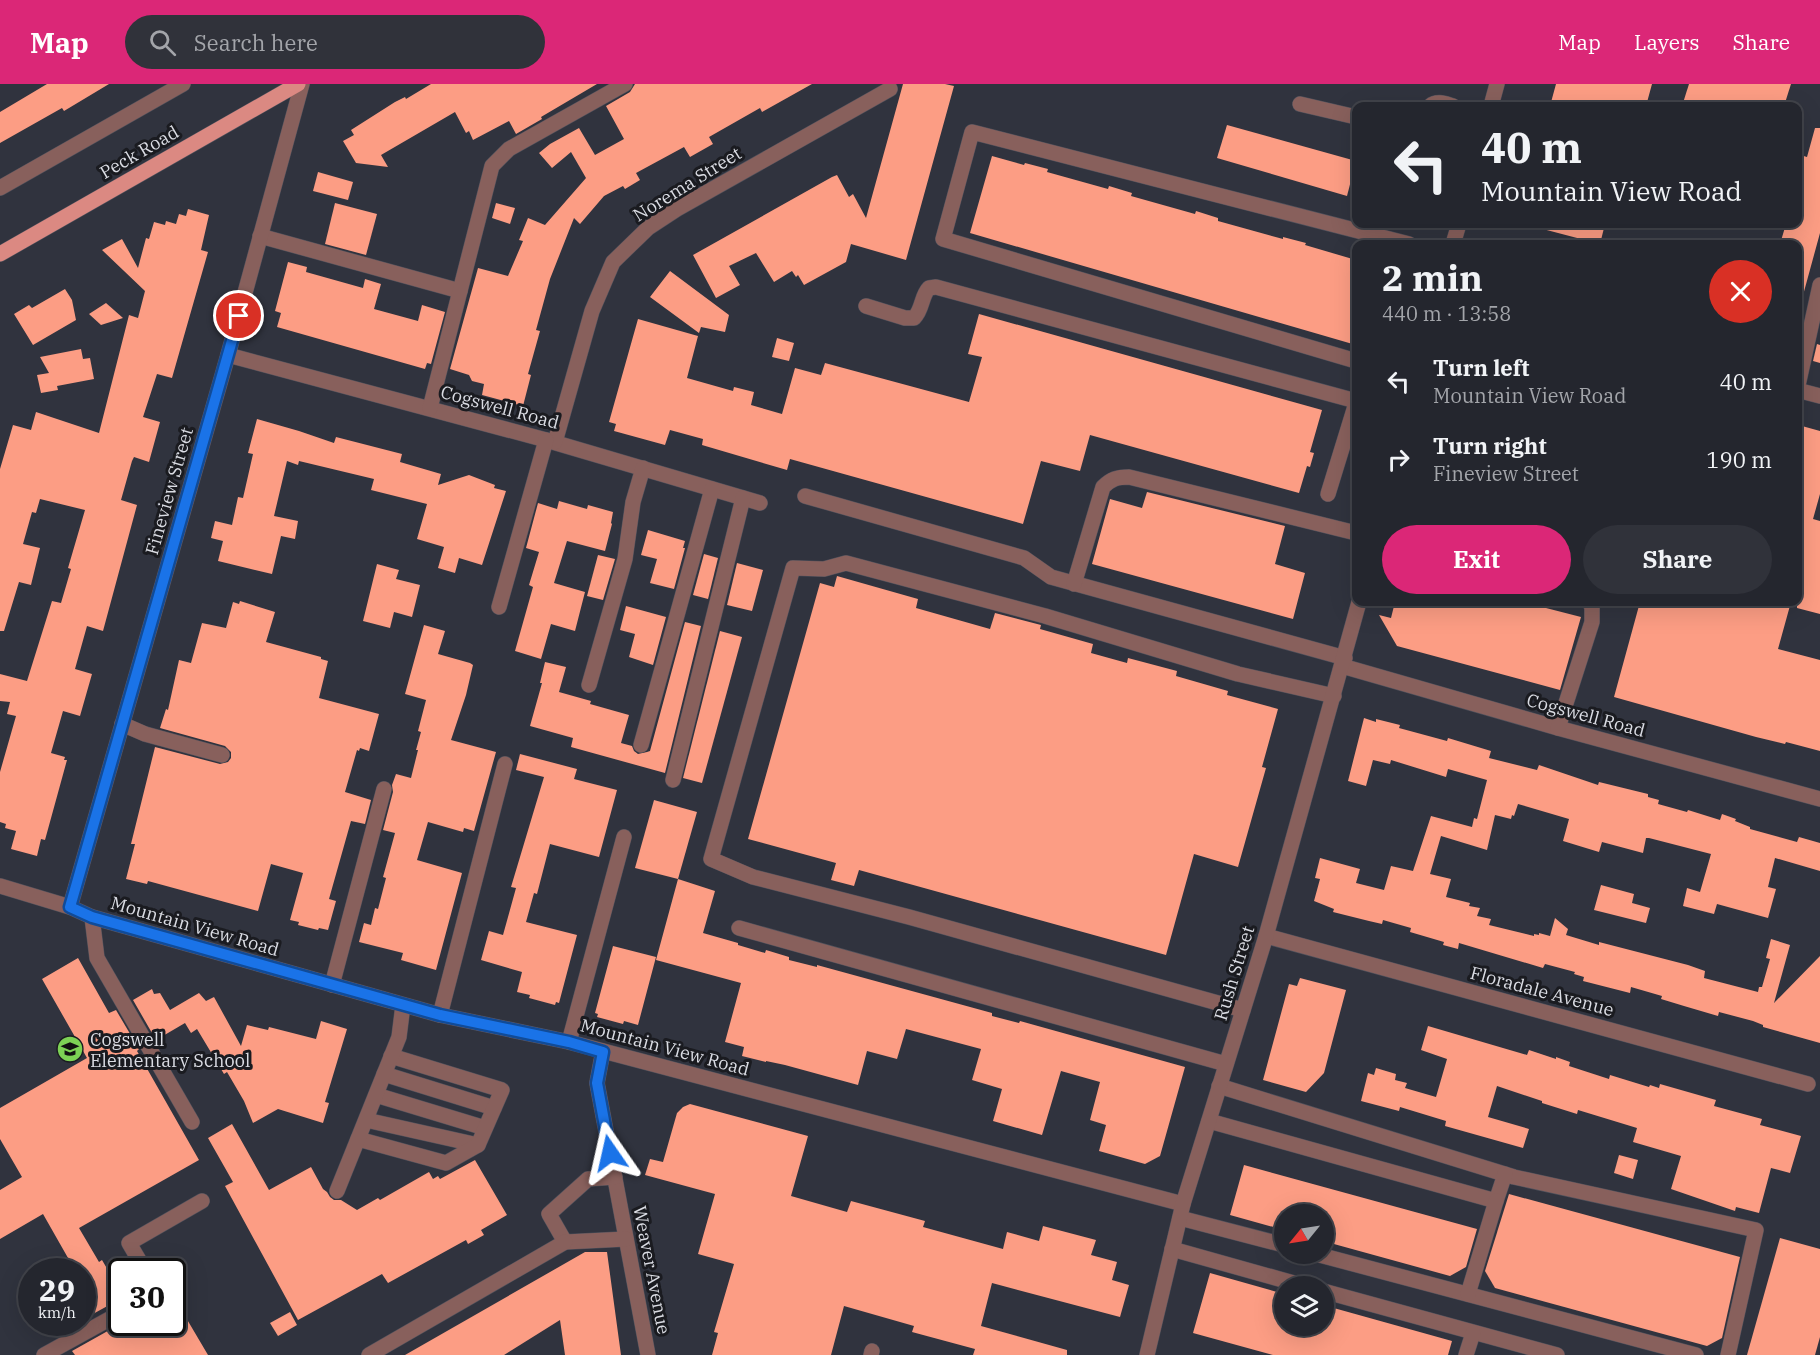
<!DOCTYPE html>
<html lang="en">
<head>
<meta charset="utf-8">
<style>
	:root { --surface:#24262e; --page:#30323a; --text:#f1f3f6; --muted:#a3a5aa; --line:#41434a; --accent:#db2777 }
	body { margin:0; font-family:"IBM Plex Serif",serif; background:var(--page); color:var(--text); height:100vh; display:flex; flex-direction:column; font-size:22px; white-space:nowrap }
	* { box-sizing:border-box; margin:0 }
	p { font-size:20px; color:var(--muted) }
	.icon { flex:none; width:33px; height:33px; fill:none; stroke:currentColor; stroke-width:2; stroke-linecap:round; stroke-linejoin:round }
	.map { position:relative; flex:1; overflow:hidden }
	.drawer { position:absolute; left:1352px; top:156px; width:450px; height:366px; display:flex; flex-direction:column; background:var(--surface); border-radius:12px; box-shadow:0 6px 24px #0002,0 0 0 2px var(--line) }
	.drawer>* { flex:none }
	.top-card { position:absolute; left:1352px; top:18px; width:450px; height:126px; border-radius:12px; box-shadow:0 6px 24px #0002,0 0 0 2px var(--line); background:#24262e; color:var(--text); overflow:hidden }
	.needle { width:39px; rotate:240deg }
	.buttons { position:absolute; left:1274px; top:1120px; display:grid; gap:12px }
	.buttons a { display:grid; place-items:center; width:60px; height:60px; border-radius:50%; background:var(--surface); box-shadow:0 6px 24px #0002,0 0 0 2px var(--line); font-size:30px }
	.speed { position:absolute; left:18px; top:1174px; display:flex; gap:12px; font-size:30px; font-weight:700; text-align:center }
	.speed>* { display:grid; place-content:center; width:78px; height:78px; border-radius:50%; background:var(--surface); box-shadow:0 6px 24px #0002,0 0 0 2px var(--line); line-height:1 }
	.speed small { font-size:15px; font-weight:400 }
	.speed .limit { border:3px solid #111; border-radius:9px; background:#fff; color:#111 }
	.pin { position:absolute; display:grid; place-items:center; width:51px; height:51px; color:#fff; margin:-26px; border:3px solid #fff; border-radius:50%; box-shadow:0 2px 6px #0007 }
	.me { position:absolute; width:66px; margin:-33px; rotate:349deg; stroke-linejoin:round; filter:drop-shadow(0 0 4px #0008) }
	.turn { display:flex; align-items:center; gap:21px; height:126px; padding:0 30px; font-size:27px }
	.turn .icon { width:78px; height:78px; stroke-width:2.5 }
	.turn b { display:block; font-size:42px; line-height:51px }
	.round { display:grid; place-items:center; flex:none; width:63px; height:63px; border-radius:32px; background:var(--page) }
	.headline { display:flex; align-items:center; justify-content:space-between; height:102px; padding:0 30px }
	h1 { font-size:36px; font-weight:700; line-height:45px }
	.button { display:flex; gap:12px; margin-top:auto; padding:12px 30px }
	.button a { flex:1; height:69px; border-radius:36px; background:var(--accent); color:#fff; font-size:24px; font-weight:700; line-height:69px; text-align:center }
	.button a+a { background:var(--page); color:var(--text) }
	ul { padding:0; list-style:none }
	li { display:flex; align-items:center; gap:18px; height:78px; padding:0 30px }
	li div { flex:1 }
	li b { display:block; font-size:22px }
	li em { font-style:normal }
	header { display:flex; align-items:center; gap:36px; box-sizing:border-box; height:84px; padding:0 30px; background:var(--accent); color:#fff }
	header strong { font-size:28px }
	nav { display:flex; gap:33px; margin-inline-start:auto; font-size:21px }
	.search { width:420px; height:54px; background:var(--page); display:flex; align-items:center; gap:15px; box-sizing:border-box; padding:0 21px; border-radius:33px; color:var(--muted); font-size:22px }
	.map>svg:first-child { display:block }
</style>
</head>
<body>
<header>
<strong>Map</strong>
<div class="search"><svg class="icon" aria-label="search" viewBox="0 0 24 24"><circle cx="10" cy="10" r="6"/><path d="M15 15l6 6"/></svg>Search here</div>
<nav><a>Map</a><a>Layers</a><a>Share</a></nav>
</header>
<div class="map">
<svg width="1820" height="1271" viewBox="0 0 1820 1271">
	<rect width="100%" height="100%" fill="#30333e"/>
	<g fill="#fc9d84">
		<polygon points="47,0 109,0 64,27 62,24 0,59 0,28"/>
		<polygon points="431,0 597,0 541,33 542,35 516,50 509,37 473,56 469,47 466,49 455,28 381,71 388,83 356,79 343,57 354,51 351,46 395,18 405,13 406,15"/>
		<polygon points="635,0 812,0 762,28 760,24 709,53 713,60 690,73 684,63 636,89 640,96 625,105 623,102 604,112 580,140 574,134 550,195 536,246 540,247 528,290 531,291 523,322 482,311 484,300 472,297 469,291 450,285 478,184 508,192 523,157 519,156 528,134 545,141 586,94 571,68 552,84 539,69 550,60 579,44 595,71 624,55 606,22 630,8"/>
		<polygon points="903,0 945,0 954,2 906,176 851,160 846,178 804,201 798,191 796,193 792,187 774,198 756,169 729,182 740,201 716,214 693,171 832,93 837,91 849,113 853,110 866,134"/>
		<polygon points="1556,0 1652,0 1646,22 1550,22"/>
		<polygon points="1689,0 1791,0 1784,22 1682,22"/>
		<polygon points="1227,41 1356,77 1347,112 1217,74"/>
		<polygon points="1815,44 1820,44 1820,149 1802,215 1797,215 1797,160 1780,160 1786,140 1797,140 1797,70 1807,73"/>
		<polygon points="992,72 1024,81 1025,79 1048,85 1047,88 1108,105 1109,102 1132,109 1131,112 1195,130 1196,127 1218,134 1218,137 1283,155 1283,153 1306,159 1305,161 1356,176 1356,261 970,149"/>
		<polygon points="318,88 353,98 348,116 313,107"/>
		<polygon points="335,119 377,130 366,171 325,160"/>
		<polygon points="496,119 515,124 510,140 492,134"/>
		<polygon points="188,125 209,131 201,166 208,168 172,294 157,290 143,333 160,338 149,378 134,373 132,377 121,416 137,421 103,547 87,542 75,585 92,590 80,632 63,627 51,669 65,673 64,676 67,676 45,756 41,755 37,772 11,765 16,747 5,744 6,740 0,738 0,688 16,632 7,630 10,618 0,617 0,590 27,597 52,517 61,519 71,485 68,484 85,426 40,415 36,429 32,428 23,460 40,464 31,501 19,498 4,547 0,547 0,385 13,341 31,346 36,328 99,349 129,231 138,234 145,207 102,166 122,155 138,184 146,154 149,155 154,138 165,141 166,137 176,140 179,130 186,132"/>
		<polygon points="1539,140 1605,140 1600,160 1539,144"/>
		<polygon points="288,178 307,183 306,188 363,204 365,195 381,200 374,225 418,237 422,221 445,228 431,280 427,279 425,285 277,243 281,229 275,227"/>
		<polygon points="670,187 729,231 725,248 701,243 699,249 650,213"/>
		<polygon points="65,205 72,216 76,236 33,261 14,230 29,221 32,224"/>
		<polygon points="106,219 123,234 101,241 89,230"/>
		<polygon points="979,230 1322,326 1310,368 1314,369 1310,383 1307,382 1299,409 1090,351 1080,387 1041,377 1023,440 790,375 787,386 702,361 703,355 670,346 665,361 614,347 616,340 609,338 638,235 698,252 687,294 733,307 734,303 754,308 751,321 782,330 795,284 821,291 825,279 969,318 982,273 968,270"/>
		<polygon points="777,254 794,259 789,277 772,273"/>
		<polygon points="1817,260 1820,261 1820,279 1813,277"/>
		<polygon points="81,265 83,275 90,274 94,295 57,302 58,306 41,309 37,291 49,289 40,273"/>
		<polygon points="257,335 299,347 334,359 336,353 402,370 400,378 441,390 438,401 469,391 495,401 494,404 506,407 482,481 459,474 455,489 438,484 444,463 417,455 427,420 371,406 374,395 299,377 298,381 287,377 274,432 298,437 295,455 281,452 272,490 218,477 223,457 211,454 215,437 232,441 238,413 243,414 253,370 248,369"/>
		<polygon points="1802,342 1820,347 1820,410 1813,435 1820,437 1820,530 1797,524 1797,358"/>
		<polygon points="1147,408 1285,442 1275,480 1305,489 1293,535 1092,480 1110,415 1142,424"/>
		<polygon points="559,417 587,425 588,421 613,428 611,439 612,440 605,467 567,457 554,499 585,508 575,547 551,540 541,575 515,567 533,503 529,501 539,468 526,464 538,419 557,425"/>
		<polygon points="648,446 685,457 683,464 685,464 674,505 650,499 657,475 641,471"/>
		<polygon points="704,470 718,474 708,515 693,511"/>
		<polygon points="598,471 615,475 603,516 587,512"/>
		<polygon points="737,479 763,486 752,527 727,521"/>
		<polygon points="377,480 399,486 396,495 420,501 412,533 394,528 390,544 363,537"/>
		<polygon points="837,492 918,515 916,524 990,545 995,529 1041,541 1040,545 1093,560 1091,569 1127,579 1128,574 1177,587 1176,592 1228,607 1227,611 1278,625 1262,683 1266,684 1238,783 1194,770 1166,871 859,786 854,802 831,796 836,779 748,755 820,499 834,503"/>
		<polygon points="240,517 275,528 266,558 321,573 321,575 328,577 319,614 379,630 369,667 360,664 359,667 357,666 345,708 371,716 365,740 351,737 329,815 336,817 328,846 319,844 318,846 298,841 299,838 290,836 303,789 271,780 258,827 148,797 147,800 126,795 135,760 131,760 155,663 220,680 228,678 231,674 231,668 225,662 160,644 166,625 168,626 179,576 191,579 202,539 226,544 233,518 239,520"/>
		<polygon points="1395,518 1547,518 1546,524 1581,533 1560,606 1397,562 1379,531 1391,534"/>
		<polygon points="1640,518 1791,518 1778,565 1820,576 1820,667 1786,658 1785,660 1756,653 1614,613"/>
		<polygon points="626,522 666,533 653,581 629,573 635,550 620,546"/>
		<polygon points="685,538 701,542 665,689 571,663 573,654 530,642 542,599 540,599 545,578 566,583 559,608 591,617 590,620 629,631 621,659 632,662 634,667 638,670 647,668 650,667"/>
		<polygon points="424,541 445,547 438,570 470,579 473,581 466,611 451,656 496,668 474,747 464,744 463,748 428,738 417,776 462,789 436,886 401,876 403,869 359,858 364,839 371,841 375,824 378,825 386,794 383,793 395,749 383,746 393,708 392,701 396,690 411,694 418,666 416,666 421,648 418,647 426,616 405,610"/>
		<polygon points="720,547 742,553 702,699 683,694"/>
		<polygon points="1364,634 1376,638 1376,635 1400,641 1399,644 1447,657 1448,654 1491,667 1489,674 1537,686 1539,681 1598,701 1599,698 1648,710 1648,713 1659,716 1658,720 1687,728 1688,726 1720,736 1722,730 1736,735 1735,737 1750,743 1750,745 1797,758 1799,753 1820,759 1820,787 1775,774 1768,803 1776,805 1768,834 1717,820 1714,830 1683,822 1687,804 1700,808 1711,770 1649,754 1646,754 1643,769 1602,758 1599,768 1563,757 1569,735 1518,720 1514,732 1512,731 1511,735 1495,731 1487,766 1441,752 1430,790 1451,795 1446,813 1470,819 1469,822 1480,824 1477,832 1491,835 1489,841 1534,852 1534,850 1539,851 1539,849 1550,852 1555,834 1568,845 1566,851 1599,861 1599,858 1688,881 1705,887 1704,894 1758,908 1759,903 1762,903 1770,875 1766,874 1771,855 1790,861 1774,919 1820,872 1820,959 1763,943 1763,941 1753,937 1719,928 1718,932 1684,922 1661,915 1662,912 1631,903 1630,909 1583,897 1584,893 1574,890 1575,888 1545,880 1543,884 1459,859 1458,865 1443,861 1444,858 1410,848 1411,844 1383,836 1382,840 1369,837 1333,828 1334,825 1314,817 1320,795 1315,794 1320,774 1360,785 1356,799 1384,806 1391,782 1413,787 1431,732 1472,743 1474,734 1477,735 1487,696 1448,685 1446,693 1391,676 1390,680 1373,676 1366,702 1348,697"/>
		<polygon points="520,670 577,685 574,695 617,706 599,773 550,760 537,810 534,809 526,838 577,851 559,919 556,918 555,921 529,914 530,911 517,908 522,888 481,876 489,847 503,851 516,804 511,803 544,693 516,686"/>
		<polygon points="654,716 697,728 678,795 635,784"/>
		<polygon points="678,795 715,807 703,849 738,859 738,861 765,869 766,866 789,873 789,876 817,883 817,881 992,929 992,932 1019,939 1020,937 1185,983 1160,1072 1145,1080 1099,1067 1106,1041 1090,1036 1100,998 1061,987 1042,1051 993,1037 1002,1005 972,996 981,965 906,945 897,975 867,967 858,1001 785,981 766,977 766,978 742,972 744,963 725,958 741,899 656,876"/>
		<polygon points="1601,801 1634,810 1632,819 1650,824 1646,839 1594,826"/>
		<polygon points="613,862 656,873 638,941 624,937 623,940 597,933 598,930 595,929"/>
		<polygon points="78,874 109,929 116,926 139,965 137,967 199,1076 79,1144 99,1178 102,1176 122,1210 122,1214 82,1236 82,1188 76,1188 43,1130 0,1155 0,1106 22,1093 0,1055 0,1024 87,974 42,895"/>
		<polygon points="1300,894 1346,906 1324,989 1306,1008 1263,996 1289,900 1297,902"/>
		<polygon points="152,905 154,910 160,909 170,926 199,909 206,917 214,913 241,962 247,941 268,946 269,943 316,955 321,937 347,945 325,1018 329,1019 323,1039 278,1025 253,1039 244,1017 227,988 224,990 197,945 191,949 185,939 156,956 133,916"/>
		<polygon points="1428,942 1527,971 1529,966 1556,975 1556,973 1570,978 1569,982 1609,995 1610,991 1649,1003 1650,1001 1659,1004 1660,1000 1716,1016 1714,1022 1762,1035 1760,1041 1801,1052 1790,1089 1771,1084 1759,1129 1736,1123 1735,1127 1671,1105 1681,1072 1633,1058 1637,1044 1578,1026 1577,1030 1542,1019 1542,1017 1497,1002 1488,1033 1529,1045 1523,1064 1445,1042 1446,1037 1400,1023 1399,1027 1361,1017 1368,989 1374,991 1376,984 1396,990 1395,996 1407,999 1405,1004 1436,1013 1447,975 1421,966"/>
		<polygon points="690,1020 808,1052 791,1112 847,1128 851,1117 925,1137 923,1143 1003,1165 1007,1148 1039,1157 1043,1142 1096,1156 1091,1171 1117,1178 1112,1196 1129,1201 1120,1233 992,1199 981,1242 1067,1266 1067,1271 973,1271 975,1265 912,1248 914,1242 844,1222 831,1271 712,1271 718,1249 714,1248 734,1180 698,1170 715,1110 645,1091 650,1075 663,1078 677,1029 683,1023"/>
		<polygon points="232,1040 269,1106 311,1083 323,1105 327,1108 330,1113 334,1116 341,1116 357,1126 378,1114 380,1116 429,1088 433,1095 438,1092 440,1095 475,1076 507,1131 481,1146 484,1151 468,1160 466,1156 388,1199 382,1190 298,1236 225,1102 233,1098 208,1054"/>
		<polygon points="1619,1071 1638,1076 1633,1095 1614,1089"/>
		<polygon points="1244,1081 1477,1145 1466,1183 1450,1192 1323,1157 1323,1131 1284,1131 1284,1146 1230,1131"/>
		<polygon points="1509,1110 1740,1173 1722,1254 1707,1262 1495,1204 1485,1187"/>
		<polygon points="1780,1154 1820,1165 1820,1253 1815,1271 1747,1271"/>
		<polygon points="585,1168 607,1168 621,1271 565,1271 560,1236 504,1271 405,1271"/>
		<polygon points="1210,1189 1284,1210 1284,1242 1323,1242 1323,1221 1452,1257 1448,1271 1273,1271 1193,1249"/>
		<polygon points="172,1210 208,1271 75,1271 72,1267 122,1239 172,1239"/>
		<polygon points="290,1228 297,1241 278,1252 270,1239"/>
		<polygon points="56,1239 82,1239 62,1250"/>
	</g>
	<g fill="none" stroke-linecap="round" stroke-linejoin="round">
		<defs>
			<g id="minor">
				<polyline points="1300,20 1356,33"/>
				<path d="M1430 22C1437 16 1446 20 1453 22"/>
				<polyline points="1491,22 1497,0"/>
				<polyline points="0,104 183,0"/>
				<polyline points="260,152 460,207"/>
				<polyline points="1453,160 1459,140"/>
				<path d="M866 222 905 234H914C923 225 921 212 929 204L936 203 1356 317"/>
				<polyline points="228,271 546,356 760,419"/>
				<polyline points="1356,277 943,155 972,48 1409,160"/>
				<polyline points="1797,306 1820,201"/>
				<polyline points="1797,306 1820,312"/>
				<polyline points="430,324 492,82 509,65 625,0"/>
				<polyline points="555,358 592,227 613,178 648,144 677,125 890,5"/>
				<polyline points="1328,410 1356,319"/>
				<polyline points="805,412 1024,474 1051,493 1345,574"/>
				<path d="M1074 500 1103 403C1111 395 1117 393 1129 393L1356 449"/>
				<polyline points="499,523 546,356"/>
				<polyline points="1342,582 1558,644 1820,715"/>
				<polyline points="589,601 625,475 633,418 643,384"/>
				<polyline points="122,640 145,650 222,671"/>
				<polyline points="1558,644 1592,538 1592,523 1589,518"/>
				<polyline points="641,661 712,405"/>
				<polyline points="673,696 743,414"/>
				<polyline points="0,802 70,823 92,833 440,931 569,958 1183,1120"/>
				<polyline points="70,823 228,271 302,0"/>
				<polyline points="92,833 97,874 192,1038"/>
				<polyline points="739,844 1226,980"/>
				<polyline points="1266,852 1808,1000"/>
				<polyline points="332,901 384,705"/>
				<polyline points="1243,926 909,833 753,793 711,775 793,484 824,485 846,479 1045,532 1238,590 1334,612"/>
				<polyline points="440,931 505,680"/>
				<polyline points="569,958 624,753"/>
				<polyline points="603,967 597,999 648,1271"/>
				<polyline points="384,990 494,1024"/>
				<polyline points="1219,1002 1514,1093 1756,1146 1728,1271"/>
				<polyline points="376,1011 485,1044"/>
				<polyline points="366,1036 478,1061"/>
				<polyline points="1209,1037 1496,1117 1505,1090"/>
				<polyline points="358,1055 446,1079 478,1061 502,1006 391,972"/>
				<polyline points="615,1093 588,1095 549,1130 565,1158 626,1155"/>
				<polyline points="337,1107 399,953 403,921"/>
				<polyline points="1180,1134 1284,1161"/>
				<polyline points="1172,1165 1308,1203"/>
				<polyline points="1316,1170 1696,1271"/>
				<polyline points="146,1188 129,1159 202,1117"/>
				<polyline points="1323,1207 1557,1271"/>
				<polyline points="1468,1210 1496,1117"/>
				<polyline points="44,1271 122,1228"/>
				<polyline points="369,1271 565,1158"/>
				<polyline points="871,1271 872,1267"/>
				<polyline points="1147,1271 1183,1120 1266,852 1359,518"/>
				<polyline points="1466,1271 1473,1249"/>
			</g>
			<polyline id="major" points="0,170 298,0"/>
		</defs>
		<use href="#minor" stroke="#4f515c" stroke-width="16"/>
		<use href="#major" stroke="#4f515c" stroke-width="16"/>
		<use href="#minor" stroke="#88605c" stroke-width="15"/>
		<use href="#major" stroke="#db8982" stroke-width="15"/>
	</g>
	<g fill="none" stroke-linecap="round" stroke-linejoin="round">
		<defs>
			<polyline id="route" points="239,232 70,823 92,833 440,931 569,958 603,968 597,999 610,1069"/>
		</defs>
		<use href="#route" stroke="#114b97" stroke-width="15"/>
		<use href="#route" stroke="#1a73e8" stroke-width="10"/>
	</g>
	<defs>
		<symbol id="school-disc" viewBox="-11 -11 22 22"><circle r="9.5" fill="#7cd155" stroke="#1a1b20"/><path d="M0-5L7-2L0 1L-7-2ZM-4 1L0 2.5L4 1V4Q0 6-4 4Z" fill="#111"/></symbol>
	</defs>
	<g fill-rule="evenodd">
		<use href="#school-disc" x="55" y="950" width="30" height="30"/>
	</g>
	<g text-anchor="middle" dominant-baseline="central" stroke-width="6" stroke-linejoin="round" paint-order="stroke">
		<g font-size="18" fill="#dadce3" stroke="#1a1b20">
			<text transform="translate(139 68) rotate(-30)">Peck Road</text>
			<text transform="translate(687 100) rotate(-32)">Norema Street</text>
			<text transform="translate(500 323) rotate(15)">Cogswell Road</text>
			<text transform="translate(169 407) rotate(-74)">Fineview Street</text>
			<text transform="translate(1586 631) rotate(15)">Cogswell Road</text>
			<text transform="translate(195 842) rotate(16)">Mountain View Road</text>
			<text transform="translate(1234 889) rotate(-73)">Rush Street</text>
			<text transform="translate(1542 907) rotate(15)">Floradale Avenue</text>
			<text transform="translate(665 963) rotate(15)">Mountain View Road</text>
			<text transform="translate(652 1186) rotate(79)">Weaver Avenue</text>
		</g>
		<g font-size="18" fill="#dadce3" stroke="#1a1b20" text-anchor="start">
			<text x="90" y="955">Cogswell<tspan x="90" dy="21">Elementary School</tspan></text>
		</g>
	</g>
</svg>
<div class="buttons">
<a><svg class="needle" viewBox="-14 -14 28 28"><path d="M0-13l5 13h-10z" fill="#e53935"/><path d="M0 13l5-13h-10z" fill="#a3a5aa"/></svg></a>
<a><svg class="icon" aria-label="layers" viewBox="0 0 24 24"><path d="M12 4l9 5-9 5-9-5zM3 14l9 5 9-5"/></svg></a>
</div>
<div class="speed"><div>29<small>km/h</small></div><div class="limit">30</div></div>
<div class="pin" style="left:239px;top:232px;background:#d93025"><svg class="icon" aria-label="arrive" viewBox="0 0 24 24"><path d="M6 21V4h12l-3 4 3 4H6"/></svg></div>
<svg class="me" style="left:610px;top:1069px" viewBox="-20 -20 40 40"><path d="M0-17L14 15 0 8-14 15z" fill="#1a73e8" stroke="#fff" stroke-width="4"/></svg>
<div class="top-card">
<div class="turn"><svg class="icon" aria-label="left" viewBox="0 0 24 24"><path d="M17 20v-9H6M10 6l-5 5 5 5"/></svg><div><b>40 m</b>Mountain View Road</div></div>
</div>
<section class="drawer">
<div class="headline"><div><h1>2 min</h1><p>440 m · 13:58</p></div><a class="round" style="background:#d93025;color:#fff"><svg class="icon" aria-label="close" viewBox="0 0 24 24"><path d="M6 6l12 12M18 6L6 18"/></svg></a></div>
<ul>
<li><svg class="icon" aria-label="left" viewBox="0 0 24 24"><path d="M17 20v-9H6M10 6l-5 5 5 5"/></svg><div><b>Turn left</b><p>Mountain View Road</p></div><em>40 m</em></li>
<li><svg class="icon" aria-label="right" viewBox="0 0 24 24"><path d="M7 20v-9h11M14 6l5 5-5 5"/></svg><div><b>Turn right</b><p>Fineview Street</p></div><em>190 m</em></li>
</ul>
<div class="button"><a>Exit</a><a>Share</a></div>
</section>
</div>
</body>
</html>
